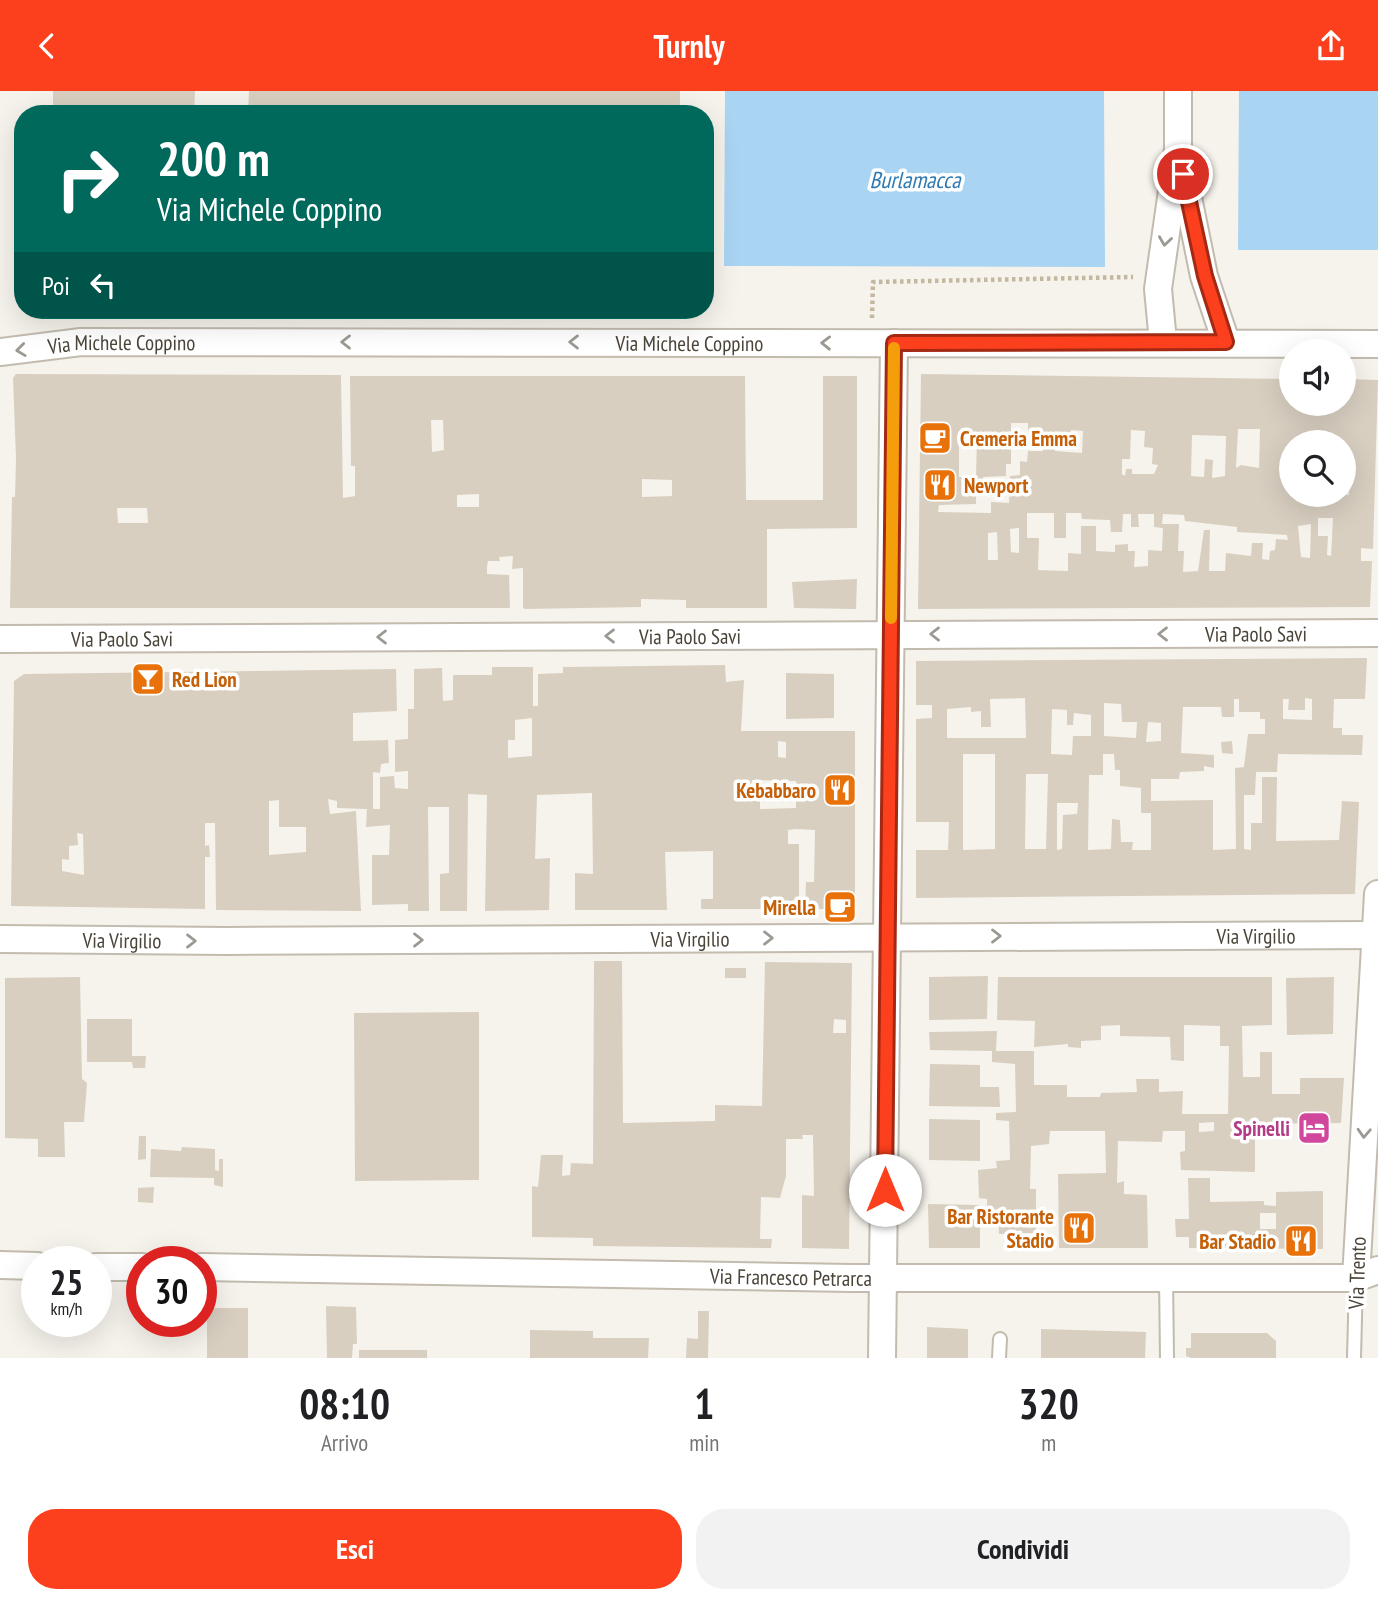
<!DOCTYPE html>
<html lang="it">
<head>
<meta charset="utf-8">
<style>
	:root { --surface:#fff; --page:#f2f2f2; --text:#202124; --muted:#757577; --accent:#fc3f1d }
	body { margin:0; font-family:"PT Sans Narrow",sans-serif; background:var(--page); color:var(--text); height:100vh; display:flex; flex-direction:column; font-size:26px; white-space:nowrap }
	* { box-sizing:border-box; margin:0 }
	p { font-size:23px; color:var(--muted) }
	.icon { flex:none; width:38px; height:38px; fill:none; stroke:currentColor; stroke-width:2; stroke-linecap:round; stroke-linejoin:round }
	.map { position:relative; height:1267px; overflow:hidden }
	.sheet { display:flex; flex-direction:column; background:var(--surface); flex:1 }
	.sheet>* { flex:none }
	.guide { position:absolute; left:14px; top:14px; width:700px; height:214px; border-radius:28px; box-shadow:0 7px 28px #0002; background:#00695c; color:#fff; overflow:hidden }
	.fabs { position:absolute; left:1279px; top:248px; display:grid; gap:14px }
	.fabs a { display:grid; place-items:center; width:77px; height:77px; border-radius:50%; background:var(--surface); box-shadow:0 7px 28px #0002; font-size:35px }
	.speed { position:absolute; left:21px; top:1155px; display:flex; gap:14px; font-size:35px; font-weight:700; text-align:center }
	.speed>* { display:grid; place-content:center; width:91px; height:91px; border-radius:50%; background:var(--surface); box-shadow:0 7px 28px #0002; line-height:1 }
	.speed small { font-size:18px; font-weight:400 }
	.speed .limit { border:10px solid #d22; background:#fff; color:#111 }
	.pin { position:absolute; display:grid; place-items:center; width:60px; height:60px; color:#fff; margin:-30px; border:4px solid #fff; border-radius:50%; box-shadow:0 2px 7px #0007 }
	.me { position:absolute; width:77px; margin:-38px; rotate:0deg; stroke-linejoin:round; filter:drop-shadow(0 0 5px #0008) }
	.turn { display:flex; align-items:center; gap:24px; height:147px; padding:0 28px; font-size:32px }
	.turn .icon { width:91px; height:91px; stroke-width:2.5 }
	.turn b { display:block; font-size:49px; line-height:60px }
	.then { display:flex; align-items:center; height:66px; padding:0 28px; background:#0003; gap:14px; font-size:26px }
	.eta { display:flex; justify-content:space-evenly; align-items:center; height:119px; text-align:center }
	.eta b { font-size:42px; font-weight:600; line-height:49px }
	.primary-button { display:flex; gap:14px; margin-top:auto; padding:14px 28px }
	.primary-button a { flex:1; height:80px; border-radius:28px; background:var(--accent); color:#fff; font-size:28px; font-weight:600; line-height:80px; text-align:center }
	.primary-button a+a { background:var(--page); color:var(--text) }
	header { display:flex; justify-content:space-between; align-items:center; height:91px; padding:0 28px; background:var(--accent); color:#fff; font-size:32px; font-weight:600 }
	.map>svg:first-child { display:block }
</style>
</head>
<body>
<header><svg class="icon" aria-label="back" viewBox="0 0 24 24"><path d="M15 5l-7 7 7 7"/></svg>Turnly<svg class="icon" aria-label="share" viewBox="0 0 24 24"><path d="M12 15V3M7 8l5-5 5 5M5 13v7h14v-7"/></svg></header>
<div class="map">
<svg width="1378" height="1267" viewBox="0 0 1378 1267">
	<rect width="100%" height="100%" fill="#f6f3ec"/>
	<g fill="#a9d4f2">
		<polygon points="725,0 1104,0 1105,176 724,175"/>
		<polygon points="1239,0 1378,0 1378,159 1238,159"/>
	</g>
	<g fill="#d8cfc1" fill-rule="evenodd">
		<polygon points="53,0 195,0 194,23 53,23"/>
		<polygon points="249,0 680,0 680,23 248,23"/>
		<path d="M16 283 341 284 343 407 355 405V375H351L350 285H745L746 409H823V285H857V437L767 438V517H686V509L641 508V516L525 518 523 517V477L512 478 513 465 499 466 500 470H488L487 476V483L509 484 510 517H10L12 406H15L16 368 13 287ZM431 329H443L444 359 432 361ZM642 388 672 389V405L642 406ZM479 403V416H457V404ZM117 417H147L148 432H118Z"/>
		<path d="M921 283 1292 288V313H1344V288L1378 289 1373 458 1361 457V470H1372L1370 516 918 518ZM1011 332H1028V339H1043V360H1028L1027 371 1020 370V384L1010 385 1009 412 991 411V422L938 421 939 414 976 413V400L983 401V386L1006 385V373H1011ZM1238 338H1260L1259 377 1241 374 1236 377ZM1071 339 1083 340 1082 362 1055 360V346H1071ZM1131 339 1145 340 1144 356 1153 357 1152 373 1158 374 1154 383H1132V378H1126L1125 385 1122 383V368H1130ZM1192 344 1226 345 1225 385 1212 387 1213 369 1205 368 1204 386 1191 385ZM959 347H977L976 386H959ZM1292 352H1344V382L1350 381 1349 404H1292ZM1027 422H1054V447H1066V422H1081L1082 428 1110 429 1111 441H1122L1123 423H1131V436H1139L1138 423H1154V436L1163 437 1162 460 1148 459V475L1134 476 1135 460H1128V453L1115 454V461L1096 460V435H1081V463L1068 462V480L1038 479 1039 447H1027ZM1163 423 1184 424 1185 430 1237 436V441L1287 444 1288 449 1276 448 1275 459 1270 460 1269 469 1262 468 1263 452H1252L1251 465 1226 462 1225 480H1209L1210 439H1204L1198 480 1183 481 1184 460H1178L1179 433H1162ZM1318 427H1333L1331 465 1327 464 1328 445H1318ZM1311 433 1310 467 1301 466 1298 435ZM1019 437V462L1011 461 1010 438ZM997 441 998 469H988V442Z"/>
		<polygon points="857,488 856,518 794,517 792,491"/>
		<path d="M1367 567 1365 608H1334L1333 637H1342V644H1363L1362 664 1278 663 1277 681H1256L1255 704H1244V758L1251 759V732H1262V686H1277L1276 750 1339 749 1342 710 1359 711 1355 803 916 807V759H948L949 731H916V628L932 627V614H916V570ZM1025 607 1026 647H947V618L971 616V621L981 620V636H991L990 608ZM1305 607 1312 608V629L1283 628V608H1289L1288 619H1305ZM1234 608H1239V621H1260V628H1265V643H1248L1244 676 1235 677 1236 758 1213 759V709L1151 710V688H1179L1180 681 1204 680V675L1214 677V664L1181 662 1183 616H1221L1222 626H1234ZM1104 612 1121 613 1122 631H1137L1136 647 1104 645ZM1052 618 1067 619V634H1073L1074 622 1091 624V645H1073L1072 664 1051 663ZM1148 631 1161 632V650L1146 651ZM963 663H995V758L963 759ZM1103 663H1114L1115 679H1120V695L1141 697V722H1151V759H1132L1133 751H1121L1120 729 1112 728 1111 758 1088 759 1089 684H1103ZM1026 683H1048L1046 758H1025ZM1057 712H1078L1077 723 1063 724 1062 758 1057 759Z"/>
		<path d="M725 574 726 591 744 589 741 640H855V818H805L806 791H814L815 739 796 738 788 739V753H799V818H701V808H713V760L665 761 667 819H575V782L593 783 592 702 537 704 535 768 550 767 549 819 485 820 487 704 468 703 467 820H440V783L449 782V716H428L429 820H408V813L372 814V764H389L390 734 366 736 367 718 337 717V710L328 708 330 723 356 720 361 820 216 819 215 732H205V755L209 754 210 766H205V818L11 815 14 590 24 583 396 578 397 620 353 622V650L388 649 389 672 381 673 380 682 373 681V718H380V686L394 685 395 697 408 698V680L395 681V649L408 648V618H414V578L442 577 443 610 453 609V584H492V576H533V615H538V583L563 582V576ZM532 627V665L508 667V649H515V629ZM778 650 786 651V667L778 666ZM752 689 796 690V717L760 718V695L751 696ZM279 709V736H306V761L269 764V710ZM77 742 83 743 84 784 62 780V768L69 769V755L78 754Z"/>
		<polygon points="786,582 834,583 834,627 786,628"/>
		<polygon points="1232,650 1233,663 1222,662 1221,651"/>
		<path d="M594 870H622L623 1032 715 1030V1014L762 1015 765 871 852 872 849 1158 802 1157V1104L814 1105 813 1044H802L803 1048H786V1085L780 1107 761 1106 760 1148H772L771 1157 593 1155V1147L532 1146V1095L538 1096 541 1064H563L562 1085 570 1084 571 1072 593 1073ZM834 928 846 929V942H833Z"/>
		<rect x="725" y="877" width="21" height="10"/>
		<polygon points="988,885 987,928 929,929 929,886"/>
		<polygon points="80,886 82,988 87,992 84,1031 64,1031 65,1066 38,1066 38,1048 5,1047 5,887"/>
		<path d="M998 886H1272V934L1242 935 1243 986H1260V961H1272V1003H1300V987H1344L1341 1032 1255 1033V1081L1181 1079 1180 1061 1185 1060V1040H1163L1162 1051 1118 1050 1117 1092 1124 1090V1103L1147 1104 1148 1157H1059L1058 1083 1106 1082 1105 1040H1050L1049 1053 1031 1055 1030 1098H1036V1142L999 1143 998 1122H987V1108L979 1107 978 1079 997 1077 996 1070 1010 1069 1009 1030 996 1029V1022L1016 1021 1015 973 992 971V960L930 959 929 941 997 940 996 960H1034V994H1067V1006H1100L1101 1002 1137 1001 1136 988H1159V1001L1183 1000 1182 1023H1228L1229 955H1220V935L1184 934V970L1171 969 1170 946 1120 945V934L1101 935V949L1081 950V957L1068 956V953L1034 956 1035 930 997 929ZM1214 1031V1040L1199 1041V1032Z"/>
		<polygon points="1334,886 1333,943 1287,944 1286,887"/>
		<polygon points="479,921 479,1089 355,1090 354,922"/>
		<polygon points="87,928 132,928 132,965 146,965 145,977 133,977 132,971 87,971"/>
		<polygon points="930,973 980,974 980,996 999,996 1000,1016 929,1015"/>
		<polygon points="929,1028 980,1029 980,1070 929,1069"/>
		<polygon points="139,1045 146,1045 146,1068 138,1069"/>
		<polygon points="182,1056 215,1058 215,1079 219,1080 219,1068 223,1068 223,1096 214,1094 214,1087 150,1086 151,1058 181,1060"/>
		<path d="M1188 1087H1210V1111L1264 1110V1114L1276 1115V1101L1323 1100V1158L1189 1157V1146H1176L1175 1128H1189ZM1260 1122H1276V1138H1260Z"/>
		<polygon points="154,1096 153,1112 138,1111 138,1097"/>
		<polygon points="928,1113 980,1114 980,1157 929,1157"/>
		<polygon points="326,1215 356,1216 357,1253 353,1253 352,1267 327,1267"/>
		<rect x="207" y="1217" width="41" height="50"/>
		<polygon points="698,1220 709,1220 708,1267 686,1267 687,1247 698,1248"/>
		<polygon points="927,1236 968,1238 968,1267 927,1267"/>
		<polygon points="1041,1238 1146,1241 1145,1267 1041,1267"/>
		<polygon points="530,1239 593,1240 593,1247 649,1247 648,1267 530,1267"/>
		<polygon points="1191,1242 1267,1242 1276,1250 1276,1267 1191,1267 1186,1265 1186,1257 1191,1257"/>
		<rect x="359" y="1259" width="68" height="8"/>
	</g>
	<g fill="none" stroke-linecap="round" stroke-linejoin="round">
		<defs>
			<g id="lane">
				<polyline points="1166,1185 1167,1267"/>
				<polyline points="999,1267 1000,1248"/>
				<polyline points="1354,1267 1356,1187"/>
			</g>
			<g id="street">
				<polyline points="1182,77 1204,185 1226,251"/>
				<polyline points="1163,251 1158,198 1178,58 1178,0"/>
				<path id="s1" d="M0 261 81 251 1378 253"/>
				<path id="s2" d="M0 548 1378 542"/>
				<path id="s3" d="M0 848 226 850 1378 844"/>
				<polyline points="0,1174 37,1175"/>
				<polyline points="96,1176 142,1176"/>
				<path id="s4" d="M201 1176 851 1187H1356L1378 1179"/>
				<polyline points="1356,1187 1378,803"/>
				<polyline points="882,1267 894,252"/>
			</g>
		</defs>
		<use href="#lane" stroke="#c2bbae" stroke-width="16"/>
		<use href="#street" stroke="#c2bbae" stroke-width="30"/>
		<polyline stroke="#c4b79f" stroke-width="4.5" stroke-dasharray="3.5 3.5" stroke-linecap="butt" points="872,227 873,191 1133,186"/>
		<use href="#lane" stroke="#fff" stroke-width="12"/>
		<use href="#street" stroke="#fff" stroke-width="26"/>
	</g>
	<defs><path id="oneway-chevron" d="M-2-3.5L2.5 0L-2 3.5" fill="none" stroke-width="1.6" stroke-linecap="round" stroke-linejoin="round" transform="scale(1.75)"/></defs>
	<g stroke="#9c9892">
		<use href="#oneway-chevron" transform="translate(1165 150) rotate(98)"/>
		<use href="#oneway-chevron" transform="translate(346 251) rotate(180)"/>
		<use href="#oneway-chevron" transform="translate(574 251) rotate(180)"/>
		<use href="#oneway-chevron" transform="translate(826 252) rotate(-179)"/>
		<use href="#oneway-chevron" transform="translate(21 259) rotate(173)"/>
		<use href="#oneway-chevron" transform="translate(935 543) rotate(180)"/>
		<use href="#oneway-chevron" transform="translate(1163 543) rotate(180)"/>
		<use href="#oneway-chevron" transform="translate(610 545) rotate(180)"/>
		<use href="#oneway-chevron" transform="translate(382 546) rotate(180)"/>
		<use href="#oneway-chevron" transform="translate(996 845)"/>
		<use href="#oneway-chevron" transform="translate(768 847)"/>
		<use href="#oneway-chevron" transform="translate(418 849)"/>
		<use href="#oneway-chevron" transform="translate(191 850)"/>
		<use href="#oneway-chevron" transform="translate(1364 1042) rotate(93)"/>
	</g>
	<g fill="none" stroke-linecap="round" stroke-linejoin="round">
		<defs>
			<polyline id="route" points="885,1099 894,252 1226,251 1205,185 1183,83"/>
		</defs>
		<use href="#route" stroke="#a42913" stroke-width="18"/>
		<use href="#route" stroke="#fc3f1d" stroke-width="12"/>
		<polyline stroke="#f59e0b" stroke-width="12" points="891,527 894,257"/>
	</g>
	<defs>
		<symbol id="cafe-square" viewBox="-11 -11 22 22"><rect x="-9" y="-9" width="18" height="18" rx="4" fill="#e8710a" stroke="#fff"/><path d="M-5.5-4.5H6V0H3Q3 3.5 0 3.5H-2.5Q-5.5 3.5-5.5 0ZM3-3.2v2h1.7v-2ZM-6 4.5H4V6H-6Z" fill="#fff"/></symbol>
		<symbol id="restaurant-square" viewBox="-11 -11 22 22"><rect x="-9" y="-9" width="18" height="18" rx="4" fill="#e8710a" stroke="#fff"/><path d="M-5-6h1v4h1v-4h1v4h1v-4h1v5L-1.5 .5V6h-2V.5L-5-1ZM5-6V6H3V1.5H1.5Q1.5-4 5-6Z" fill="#fff"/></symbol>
		<symbol id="bar-square" viewBox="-11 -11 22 22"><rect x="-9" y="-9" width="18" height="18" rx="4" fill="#e8710a" stroke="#fff"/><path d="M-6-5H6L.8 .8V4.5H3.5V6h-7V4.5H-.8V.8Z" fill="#fff"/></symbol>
		<symbol id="hotel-square" viewBox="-11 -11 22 22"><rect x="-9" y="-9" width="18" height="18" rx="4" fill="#d1479c" stroke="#fff"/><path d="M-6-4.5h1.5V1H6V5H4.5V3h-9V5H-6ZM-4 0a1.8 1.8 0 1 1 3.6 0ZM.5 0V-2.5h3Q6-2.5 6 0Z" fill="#fff"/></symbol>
	</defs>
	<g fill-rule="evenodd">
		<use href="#cafe-square" x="916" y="328" width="38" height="38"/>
		<use href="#restaurant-square" x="921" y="375" width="38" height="38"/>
		<use href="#bar-square" x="129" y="569" width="38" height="38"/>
		<use href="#restaurant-square" x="821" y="680" width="38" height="38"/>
		<use href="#cafe-square" x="821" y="797" width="38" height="38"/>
		<use href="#hotel-square" x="1295" y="1018" width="38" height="38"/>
		<use href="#restaurant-square" x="1060" y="1118" width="38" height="38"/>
		<use href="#restaurant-square" x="1282" y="1131" width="38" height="38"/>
	</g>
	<g text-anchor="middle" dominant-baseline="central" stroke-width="7" stroke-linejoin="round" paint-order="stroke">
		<g font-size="21" fill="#4b4439" stroke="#fff">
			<text stroke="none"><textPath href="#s1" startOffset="690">Via Michele Coppino</textPath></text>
			<text stroke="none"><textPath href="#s1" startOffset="122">Via Michele Coppino</textPath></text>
			<text stroke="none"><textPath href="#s2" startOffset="1256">Via Paolo Savi</textPath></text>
			<text stroke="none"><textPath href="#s2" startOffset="690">Via Paolo Savi</textPath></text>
			<text stroke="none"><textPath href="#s2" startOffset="122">Via Paolo Savi</textPath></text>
			<text stroke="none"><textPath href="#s3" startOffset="1256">Via Virgilio</textPath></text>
			<text stroke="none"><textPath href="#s3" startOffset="690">Via Virgilio</textPath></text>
			<text stroke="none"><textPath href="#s3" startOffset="122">Via Virgilio</textPath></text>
			<text transform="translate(1357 1182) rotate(-88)">Via Trento</text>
			<text stroke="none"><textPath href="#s4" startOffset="590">Via Francesco Petrarca</textPath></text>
		</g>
		<g font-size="21" font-weight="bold" fill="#c56008" stroke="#fff" text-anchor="end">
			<text x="960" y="347" text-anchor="start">Cremeria Emma</text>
			<text x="964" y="394" text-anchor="start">Newport</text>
			<text x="172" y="588" text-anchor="start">Red Lion</text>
			<text x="816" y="699">Kebabbaro</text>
			<text x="816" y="816">Mirella</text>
			<text x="1054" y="1125">Bar Ristorante<tspan x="1054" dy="24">Stadio</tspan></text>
			<text x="1276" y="1150">Bar Stadio</text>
		</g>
		<g font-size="21" font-weight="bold" fill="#b23c85" stroke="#fff" text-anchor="end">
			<text x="1290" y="1037">Spinelli</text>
		</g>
		<g font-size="23" font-style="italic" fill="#2e7ab2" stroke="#fff">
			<text x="915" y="88">Burlamacca</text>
		</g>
	</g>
</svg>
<div class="fabs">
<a><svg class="icon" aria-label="sound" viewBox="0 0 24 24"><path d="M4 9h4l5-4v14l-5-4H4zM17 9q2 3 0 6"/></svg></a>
<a><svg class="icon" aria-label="search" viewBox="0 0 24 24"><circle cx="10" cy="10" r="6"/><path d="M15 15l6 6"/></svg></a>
</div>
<div class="speed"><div>25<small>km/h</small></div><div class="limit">30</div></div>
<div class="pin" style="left:1183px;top:83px;background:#d93025"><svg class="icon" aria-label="arrive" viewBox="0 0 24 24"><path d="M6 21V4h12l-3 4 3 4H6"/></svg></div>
<svg class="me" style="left:885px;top:1099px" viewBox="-20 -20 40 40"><circle r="19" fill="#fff"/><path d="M0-13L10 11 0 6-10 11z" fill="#fc3f1d"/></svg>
<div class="guide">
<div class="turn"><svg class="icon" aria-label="right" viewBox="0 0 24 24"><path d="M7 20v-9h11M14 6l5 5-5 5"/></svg><div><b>200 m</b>Via Michele Coppino</div></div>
<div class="then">Poi<svg class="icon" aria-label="left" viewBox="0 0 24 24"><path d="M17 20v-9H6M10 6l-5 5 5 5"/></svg></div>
</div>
</div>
<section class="sheet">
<div class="eta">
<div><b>08:10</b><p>Arrivo</p></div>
<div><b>1</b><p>min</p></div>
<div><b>320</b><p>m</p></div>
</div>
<div class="primary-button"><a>Esci</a><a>Condividi</a></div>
</section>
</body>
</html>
